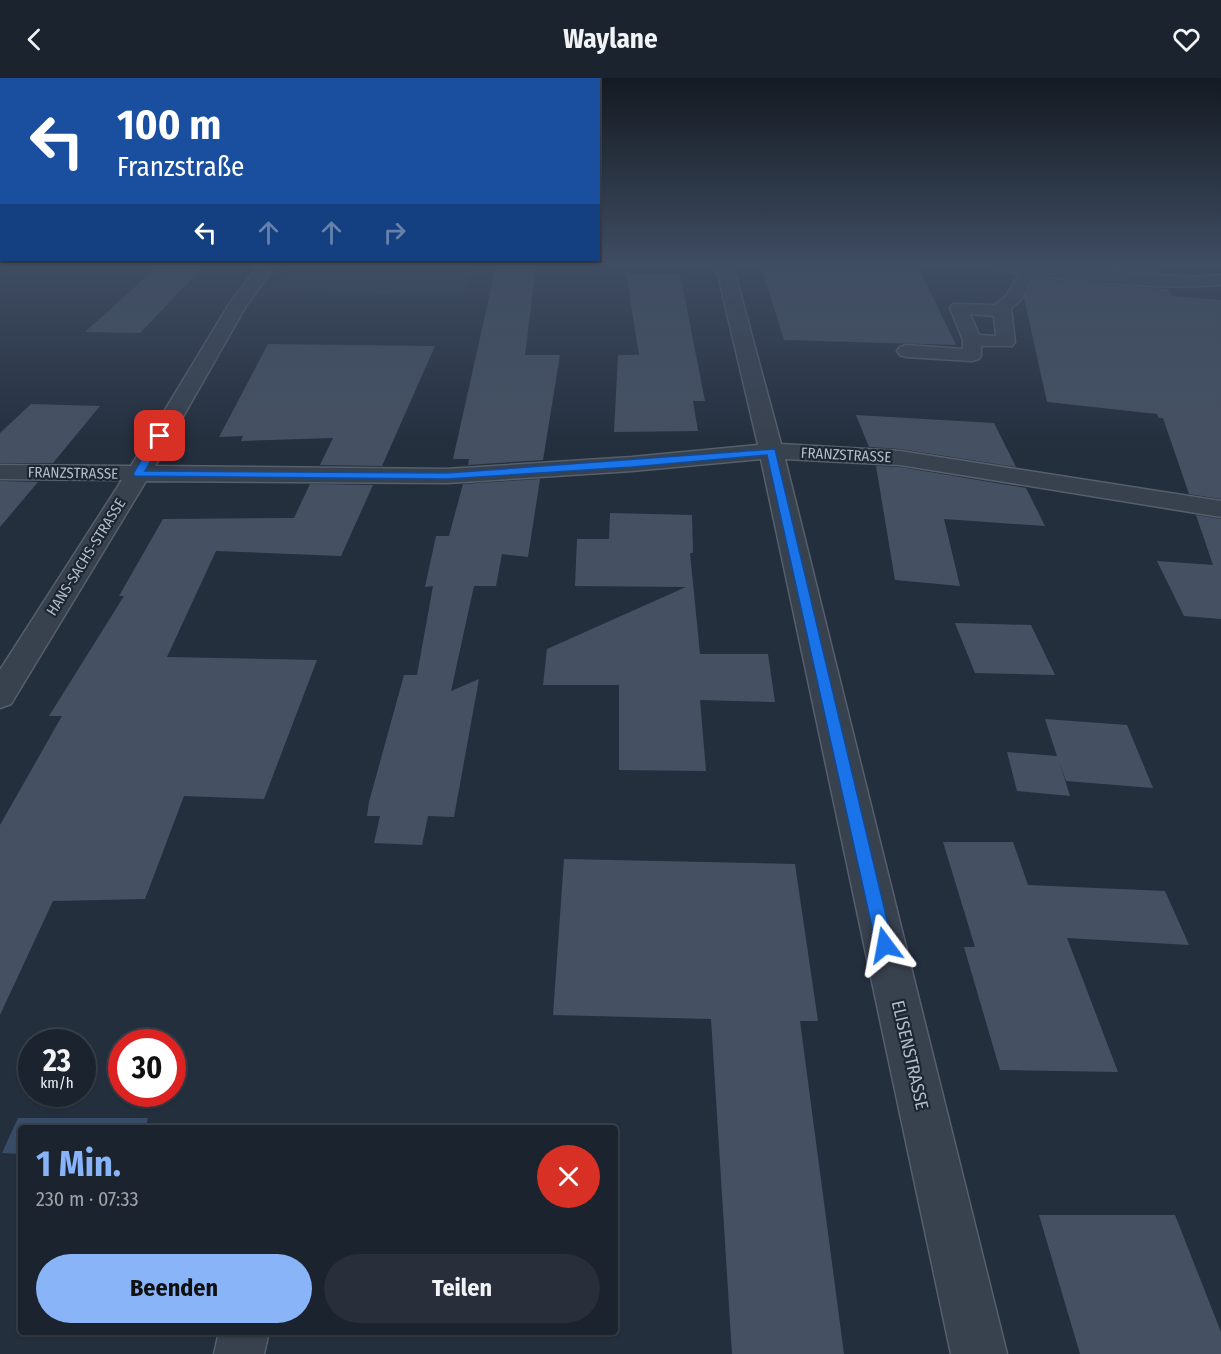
<!DOCTYPE html>
<html lang="de">
<head>
<meta charset="utf-8">
<style>
	:root { --surface:#1b232e; --page:#282f3a; --text:#f1f3f6; --muted:#a0a4aa; --line:#39404a; --accent:#8ab4f8 }
	body { margin:0; font-family:"Fira Sans Condensed",sans-serif; background:var(--page); color:var(--text); height:100vh; display:flex; flex-direction:column; font-size:22px; white-space:nowrap }
	* { box-sizing:border-box; margin:0 }
	p { font-size:20px; color:var(--muted) }
	.icon { flex:none; width:33px; height:33px; fill:none; stroke:currentColor; stroke-width:2; stroke-linecap:round; stroke-linejoin:round }
	.map { position:relative; flex:1; overflow:hidden }
	.drawer { position:absolute; left:18px; top:1047px; width:600px; height:210px; display:flex; flex-direction:column; background:var(--surface); border-radius:6px; box-shadow:0 2px 4px #0004,0 0 0 2px var(--line) }
	.drawer>* { flex:none }
	.top-card { position:absolute; left:0px; top:0px; width:600px; height:183px; box-shadow:0 2px 4px #0004,0 0 0 2px var(--line); background:#1a4fa0; color:#fff; overflow:hidden }
	.speed { position:absolute; left:18px; top:951px; display:flex; gap:12px; font-size:30px; font-weight:700; text-align:center }
	.speed>* { display:grid; place-content:center; width:78px; height:78px; border-radius:50%; background:var(--surface); box-shadow:0 2px 4px #0004,0 0 0 2px var(--line); line-height:1 }
	.speed small { font-size:15px; font-weight:400 }
	.speed .limit { border:9px solid #d22; background:#fff; color:#111 }
	.pin { position:absolute; display:grid; place-items:center; width:51px; height:51px; color:#fff; margin:-26px; border-radius:12px; box-shadow:0 3px 9px #0006 }
	.me { position:absolute; width:66px; margin:-33px; rotate:347deg; stroke-linejoin:round; filter:drop-shadow(0 0 4px #0008) }
	.turn { display:flex; align-items:center; gap:21px; height:126px; padding:0 18px; font-size:27px }
	.turn .icon { width:78px; height:78px; stroke-width:2.5 }
	.turn b { display:block; font-size:42px; line-height:51px }
	.lanes { display:flex; align-items:center; height:57px; padding:0 18px; background:#0003; justify-content:center; gap:30px; direction:ltr }
	.lanes .off { opacity:.35 }
	.round { display:grid; place-items:center; flex:none; width:63px; height:63px; border-radius:32px; background:var(--page) }
	.summary { display:flex; align-items:center; justify-content:space-between; height:102px; padding:0 18px }
	h1 { font-size:36px; font-weight:700; line-height:45px; color:var(--accent) }
	.cta { display:flex; gap:12px; margin-top:auto; padding:12px 18px }
	.cta a { flex:1; height:69px; border-radius:36px; background:var(--accent); color:#111; font-size:24px; font-weight:700; line-height:69px; text-align:center }
	.cta a+a { background:var(--page); color:var(--text) }
	header { display:flex; justify-content:space-between; align-items:center; height:78px; padding:0 18px; background:var(--surface); font-size:27px; font-weight:700 }
	.map>svg:first-child { display:block }
</style>
</head>
<body>
<header><svg class="icon" aria-label="back" viewBox="0 0 24 24"><path d="M15 5l-7 7 7 7"/></svg>Waylane<svg class="icon" aria-label="heart" viewBox="0 0 24 24"><path d="M12 20l-8-8c-3-5 5-10 8-4 3-6 11-1 8 4z"/></svg></header>
<div class="map">
<svg width="1221" height="1276" viewBox="0 0 1221 1276">
	<rect width="100%" height="100%" fill="#242f3e"/>
	<polygon fill="#263c3f" points="292,188 473,188 463,220 276,211"/>
	<polygon fill="#394c67" points="18,1040 148,1040 145,1050 21,1050 21,1076 2,1075"/>
	<g fill="#455162">
		<polygon points="158,188 204,188 140,255 85,254"/>
		<polygon points="496,188 536,188 525,277 560,277 543,382 468,387 469,381 453,381"/>
		<polygon points="761,188 918,188 956,267 784,262"/>
		<polygon points="1062,188 1157,188 1161,195"/>
		<polygon points="626,195 680,195 705,323 693,323 698,353 614,354 618,277 639,277"/>
		<polygon points="1035,200 1113,208 1169,211 1172,218 1221,222 1221,421 1189,416 1163,340 1159,340 1157,336 1047,324 1024,220"/>
		<polygon points="268,266 435,268 382,388 320,387 333,360 241,363 243,358 219,359"/>
		<polygon points="31,326 100,328 53,385 0,385 0,355"/>
		<polygon points="856,337 994,345 1016,389 900,371 869,369"/>
		<polygon points="876,388 900,389 1026,410 1045,448 944,441 960,508 895,502"/>
		<polygon points="540,401 528,479 502,476 496,508 474,508 451,613 479,601 454,739 428,738 422,767 374,765 380,738 367,738 369,724 404,597 417,597 433,508 425,509 436,458 449,458 463,406"/>
		<polygon points="0,403 38,404 0,449"/>
		<polygon points="310,406 373,407 341,478 216,473 167,579 317,582 264,721 184,718 145,821 53,823 0,937 0,747 62,638 49,638 124,518 119,518 163,441 294,440"/>
		<polygon points="610,435 692,437 693,475 690,475 700,576 768,576 775,624 700,622 706,693 619,692 619,607 543,607 547,571 686,509 575,508 577,461 609,461"/>
		<polygon points="1196,437 1221,441 1221,541 1184,538 1157,483 1213,487"/>
		<polygon points="955,545 1031,547 1055,597 975,595"/>
		<polygon points="1045,641 1127,647 1153,710 1066,703 1059,683 1070,718 1017,713 1007,674 1057,678"/>
		<polygon points="943,764 1013,764 1028,807 1165,813 1189,867 1067,860 1118,994 1000,992 964,869 975,869"/>
		<polygon points="564,781 795,786 818,943 800,943 844,1276 732,1276 711,941 553,937"/>
		<polygon points="1039,1137 1175,1137 1221,1254 1221,1276 1080,1276"/>
	</g>
	<g fill="none" stroke-linecap="round" stroke-linejoin="round">
		<defs>
			<g id="service">
				<path d="M1030 188 1037 192 1022 220 1011 231 1015 264 1012 268H981V277L979 281 972 283 906 279 900 277 897 273 900 269 906 267 963 271V262L950 230 953 226 995 227 1007 217 1023 189ZM970 236 994 238 996 258 979 257Z"/>
				<polygon points="219,1254 269,1254 264,1276 214,1276"/>
			</g>
			<polygon id="minor" points="258,188 275,188 246,228 155,388 447,391 632,379 758,367 716,188 733,188 781,366 900,373 1221,423 1221,439 900,387 785,381 1007,1276 951,1276 761,381 632,393 447,405 146,403 11,626 0,630 0,592 122,402 0,401 0,387 131,388 228,228"/>
			<path id="tertiary" d="M997 188H1036L1190 199 1221 197V207C1150 212 1076 204 1006 193L1000 192Z"/>
		</defs>
		<use href="#service" stroke="#565f6c" stroke-width="3"/>
		<use href="#minor" stroke="#565f6c" stroke-width="3"/>
		<use href="#tertiary" stroke="#565f6c" stroke-width="3"/>
		<use href="#service" fill="#38414e" fill-rule="evenodd"/>
		<use href="#minor" fill="#38414e" fill-rule="evenodd"/>
		<use href="#tertiary" fill="#38414e" fill-rule="evenodd"/>
	</g>
	<linearGradient id="sky" x2="0" y2="1"><stop stop-color="#141a22"/><stop offset="0.51" stop-color="#3f4d63"/><stop offset="1" stop-color="#3f4d63" stop-opacity="0"/></linearGradient>
	<rect width="1221" height="366" fill="url(#sky)"/>
	<polygon fill="#1a73e8" stroke="#114b97" stroke-width="1.5" points="157,356 165,358 145,393 447,395 775,371 893,867 891,873 885,875 879,873 876,867 767,377 632,389 447,401 135,398 133,396"/>
	<g text-anchor="middle" dominant-baseline="central" stroke-width="4.5" stroke-linejoin="round" paint-order="stroke">
		<g font-size="15" fill="#b4bcc9" stroke="#1d2633">
			<text transform="translate(846 377) rotate(3)">FRANZSTRASSE</text>
			<text transform="translate(73 395) rotate(1)">FRANZSTRASSE</text>
			<text transform="translate(86 479) rotate(-58)">HANS-SACHS-STRASSE</text>
		</g>
		<g font-size="18" fill="#b4bcc9" stroke="#1d2633">
			<text transform="translate(910 977) rotate(77)">ELISENSTRASSE</text>
		</g>
	</g>
</svg>
<div class="speed"><div>23<small>km/h</small></div><div class="limit">30</div></div>
<div class="pin" style="left:160px;top:358px;background:#d93025"><svg class="icon" aria-label="arrive" viewBox="0 0 24 24"><path d="M6 21V4h12l-3 4 3 4H6"/></svg></div>
<svg class="me" style="left:885px;top:867px" viewBox="-20 -20 40 40"><path d="M0-17L14 15 0 8-14 15z" fill="#1a73e8" stroke="#fff" stroke-width="4"/></svg>
<div class="top-card">
<div class="turn"><svg class="icon" aria-label="left" viewBox="0 0 24 24"><path d="M17 20v-9H6M10 6l-5 5 5 5"/></svg><div><b>100 m</b>Franzstraße</div></div>
<div class="lanes"><svg class="icon" aria-label="left" viewBox="0 0 24 24"><path d="M17 20v-9H6M10 6l-5 5 5 5"/></svg><svg class="icon off" aria-label="ahead" viewBox="0 0 24 24"><path d="M12 20V5M6 11l6-6 6 6"/></svg><svg class="icon off" aria-label="ahead" viewBox="0 0 24 24"><path d="M12 20V5M6 11l6-6 6 6"/></svg><svg class="icon off" aria-label="right" viewBox="0 0 24 24"><path d="M7 20v-9h11M14 6l5 5-5 5"/></svg></div>
</div>
<section class="drawer">
<div class="summary"><div><h1>1 Min.</h1><p>230 m · 07:33</p></div><a class="round" style="background:#d93025;color:#fff"><svg class="icon" aria-label="close" viewBox="0 0 24 24"><path d="M6 6l12 12M18 6L6 18"/></svg></a></div>
<div class="cta"><a>Beenden</a><a>Teilen</a></div>
</section>
</div>
</body>
</html>
